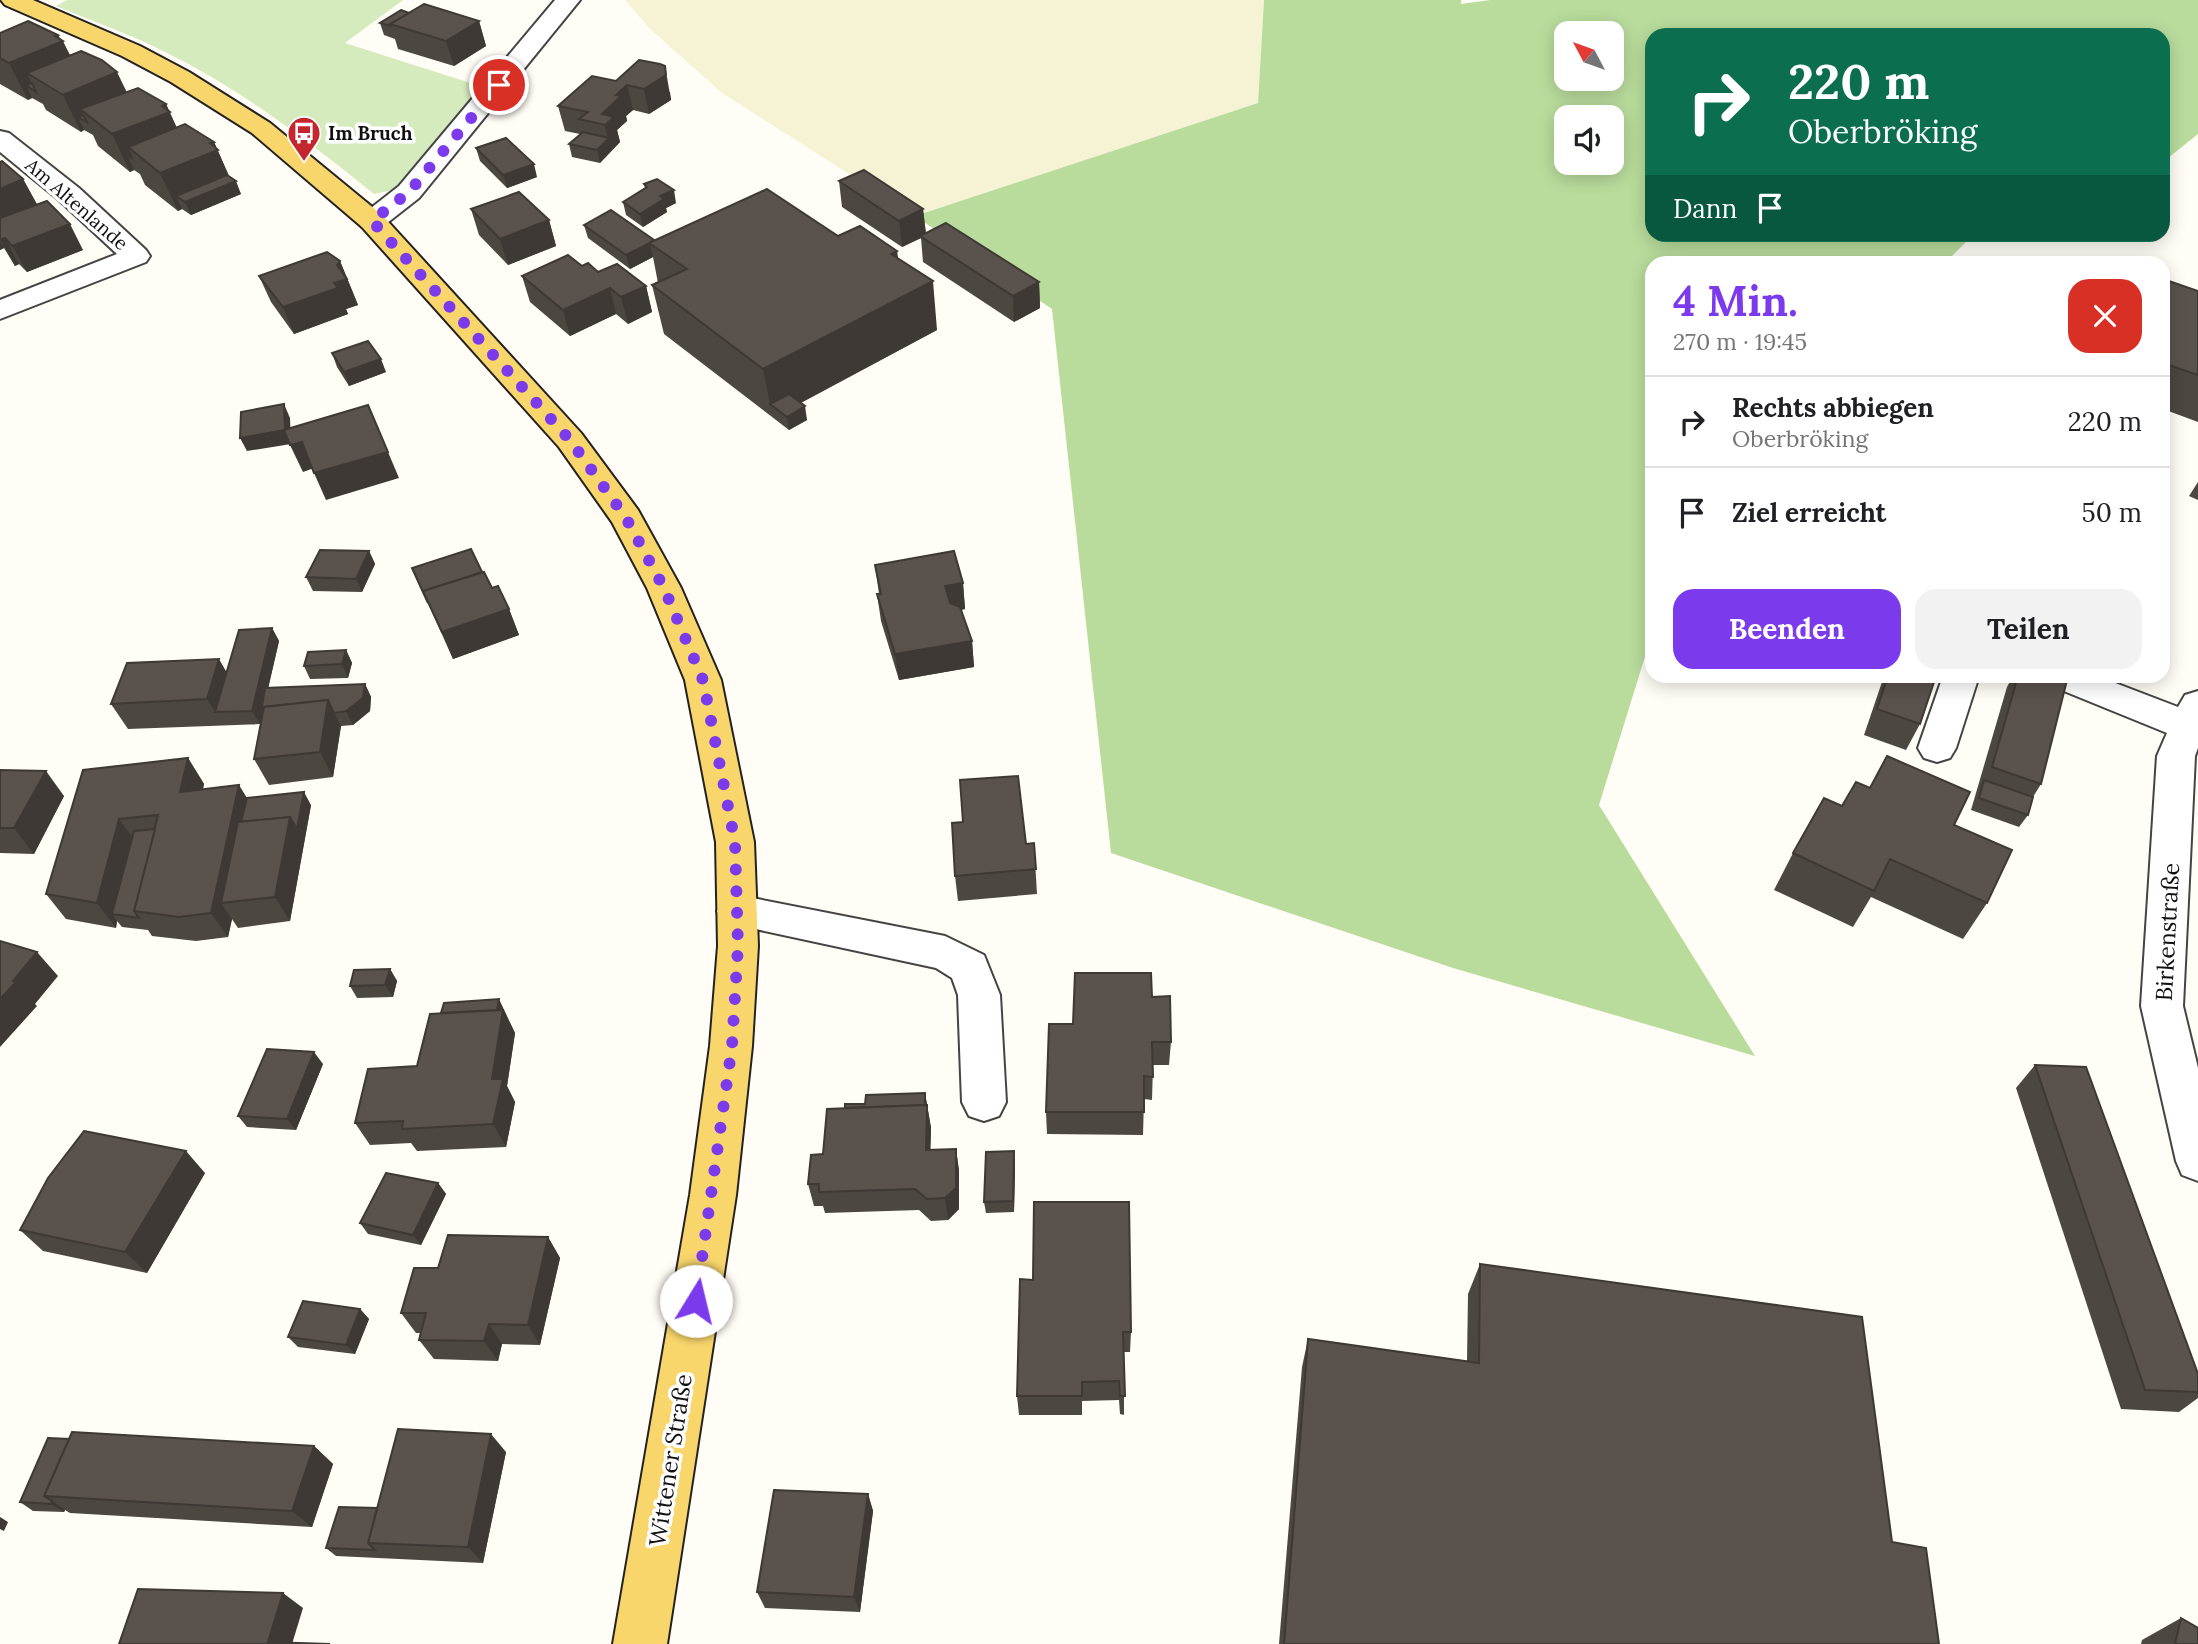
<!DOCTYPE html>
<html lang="de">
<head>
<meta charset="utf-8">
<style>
	:root { --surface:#fff; --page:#f2f2f2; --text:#202124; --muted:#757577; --line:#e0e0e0; --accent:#7c3aed }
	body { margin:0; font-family:Lora,serif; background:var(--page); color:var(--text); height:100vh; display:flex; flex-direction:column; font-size:26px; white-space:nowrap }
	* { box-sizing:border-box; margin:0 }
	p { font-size:23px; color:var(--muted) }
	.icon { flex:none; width:38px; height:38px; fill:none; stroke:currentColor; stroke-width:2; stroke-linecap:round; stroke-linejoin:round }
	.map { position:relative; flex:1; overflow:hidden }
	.drawer { position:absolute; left:1645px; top:256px; width:525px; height:427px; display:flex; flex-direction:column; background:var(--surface); border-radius:21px; box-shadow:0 4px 18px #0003 }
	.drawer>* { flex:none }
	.hud { position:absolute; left:1645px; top:28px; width:525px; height:214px; border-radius:21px; box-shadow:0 4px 18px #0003; background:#0b6e4f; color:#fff; overflow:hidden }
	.needle { width:46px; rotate:311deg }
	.buttons { position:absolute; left:1554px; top:21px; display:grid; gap:14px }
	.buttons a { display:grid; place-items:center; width:70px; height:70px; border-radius:14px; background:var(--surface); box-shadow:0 4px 18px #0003; font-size:35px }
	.pin { position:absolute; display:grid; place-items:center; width:60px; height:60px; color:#fff; margin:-30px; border:4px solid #fff; border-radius:50%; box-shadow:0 2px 7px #0007 }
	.me { position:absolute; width:77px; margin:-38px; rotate:9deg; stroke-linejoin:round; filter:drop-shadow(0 0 5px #0008) }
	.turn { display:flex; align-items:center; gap:24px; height:147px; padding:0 28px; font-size:32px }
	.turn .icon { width:91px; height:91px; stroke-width:2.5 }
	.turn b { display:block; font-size:49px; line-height:60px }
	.then { display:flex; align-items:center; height:66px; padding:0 28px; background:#0003; gap:14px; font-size:26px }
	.round { display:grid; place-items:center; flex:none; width:74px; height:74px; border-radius:21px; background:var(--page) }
	.summary { display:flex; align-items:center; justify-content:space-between; height:119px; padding:0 28px }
	h1 { font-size:42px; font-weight:700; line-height:52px; color:var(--accent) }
	.cta { display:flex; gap:14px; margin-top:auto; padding:14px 28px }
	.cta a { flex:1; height:80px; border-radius:21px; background:var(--accent); color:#fff; font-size:28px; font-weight:700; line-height:80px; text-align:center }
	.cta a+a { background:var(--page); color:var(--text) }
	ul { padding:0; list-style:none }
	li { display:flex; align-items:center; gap:21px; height:91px; padding:0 28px; border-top:2px solid var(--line) }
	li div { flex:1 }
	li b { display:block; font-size:26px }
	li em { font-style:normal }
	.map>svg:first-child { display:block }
</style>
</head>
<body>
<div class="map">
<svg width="2198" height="1644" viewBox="0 0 2198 1644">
	<rect width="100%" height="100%" fill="#fffdf5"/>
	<polygon fill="#f6f3d4" points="625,0 1264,0 1258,103 915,216 722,93 650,29"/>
	<path fill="#d5ebbd" d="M67 0H403L345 43 486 88 402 188 374 194C308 141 241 89 165 52 130 34 92 21 56 6Z"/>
	<path fill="#b9dc9c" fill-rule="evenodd" d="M1264 0H1461V4L1490 0H2198V134L2163 162V35H1652V234L1973 235 1946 262H1652V634L1599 805 1755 1056 1453 968 1111 853 1052 309 915 216 1258 103ZM1566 33H1612V79H1566ZM1566 117H1612V163H1566Z"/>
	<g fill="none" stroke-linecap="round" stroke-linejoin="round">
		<defs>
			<g id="minor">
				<polygon points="555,0 580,0 419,198 382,227 362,227 358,221 362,215 399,186"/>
				<polygon points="0,131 9,133 79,188 146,250 150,256 146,262 0,319 0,300 117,254 59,200 0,152"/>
				<polygon points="1943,676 1979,676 1956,748 1950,758 1937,762 1924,758 1918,748"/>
				<polygon points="2044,676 2097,676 2178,707 2185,695 2198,691 2198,748 2195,756 2183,1006 2198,1068 2198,1181 2182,1175 2176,1161 2141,1006 2157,756 2167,733 2049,685"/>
				<polygon points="737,895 945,936 984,955 1000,995 1006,1102 999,1116 984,1121 969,1116 962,1102 958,995 952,978 936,968 723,922 717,911 723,900"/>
			</g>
			<polygon id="major" points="1,0 33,0 140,46 189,72 270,123 382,215 581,433 638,510 681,588 721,680 754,842 758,946 752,1046 736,1195 667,1644 613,1644 690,1195 710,1046 718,946 716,842 685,680 647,588 612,522 559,447 362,227 252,133 171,82 122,56 5,5"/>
		</defs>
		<use href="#minor" stroke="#444" stroke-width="4"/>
		<use href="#major" stroke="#222" stroke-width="4"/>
		<use href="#minor" fill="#fff" fill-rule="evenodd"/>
		<use href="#major" fill="#f9d66b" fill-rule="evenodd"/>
	</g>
	<g fill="#4d4742">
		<polygon points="409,13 479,21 486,46 454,66 398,49 395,39 384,35 380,23"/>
		<polygon points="0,33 58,35 70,55 126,92 166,104 177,128 214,142 229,176 241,194 191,215 182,209 178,211 145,185 140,174 134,170 130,172 98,146 93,135 84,130 81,132 46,110 43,104 32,98 28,100 0,84"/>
		<polygon points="592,76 670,92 671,100 649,114 633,110 626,116 627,121 617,130 620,142 600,163 572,157 569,144 580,134 565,131 558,106"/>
		<polygon points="476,148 537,177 507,188 480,161"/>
		<polygon points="0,162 23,179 37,204 83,250 27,272 19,264 15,266 4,248 0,250"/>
		<polygon points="839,181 923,209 926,234 1039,282 1040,308 1014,322 923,262 921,238 902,247 842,207"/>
		<polygon points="644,184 676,203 666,208 667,212 643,227 626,215 623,202 645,188"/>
		<polygon points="471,209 549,220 556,246 508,265 479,235"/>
		<polygon points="584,225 654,240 838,236 897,251 898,259 937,330 801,403 807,420 789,430 664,334 652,285 658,283 653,257 630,269 588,238"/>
		<polygon points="340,261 358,305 346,309 348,314 294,334 271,302 259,276"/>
		<polygon points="582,266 646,286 652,312 628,324 616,314 570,336 530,302 522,276"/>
		<polygon points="2163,279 2198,291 2198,422 2163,409"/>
		<polygon points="332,353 386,372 349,386 337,367"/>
		<polygon points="2198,482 2198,500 2189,496"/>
		<polygon points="369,551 375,564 362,592 313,591 306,577"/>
		<polygon points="875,565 963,583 965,609 961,610 972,641 974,667 899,680 881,621 877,594 879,594"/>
		<polygon points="412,568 482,572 492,588 509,609 519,635 453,659"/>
		<polygon points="272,628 279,641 268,688 365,684 371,697 370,711 353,725 341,726 333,777 269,785 254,759 262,714 260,724 128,729 111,704 227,672"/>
		<polygon points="346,650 352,663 348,678 310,679 304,666"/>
		<polygon points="1884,676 1936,676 1920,724 1906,750 1864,735"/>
		<polygon points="2013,676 2068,676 2041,784 2033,797 2028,815 2019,827 1971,810 2007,687"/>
		<polygon points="188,758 204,784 203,789 247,798 311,805 290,921 238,928 232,919 228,937 196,941 152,936 148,930 122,927 117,921 116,928 66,919 46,894 83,770"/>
		<polygon points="0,770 64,796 34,854 0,853"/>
		<polygon points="1842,806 1954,825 1987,903 1963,939 1871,897 1853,927 1774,890 1793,853"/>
		<polygon points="1034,843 1037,894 958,901 955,876"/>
		<polygon points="390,969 397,981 393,997 357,998 350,986"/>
		<polygon points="1152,997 1171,1042 1169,1065 1153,1065 1152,1100 1144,1099 1143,1135 1047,1134 1046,1112 1073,1024"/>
		<polygon points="505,1011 505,1013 515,1033 507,1086 515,1102 506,1147 417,1151 411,1143 370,1145 355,1123"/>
		<polygon points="323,1064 296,1130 247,1127 238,1116"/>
		<polygon points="2035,1065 2198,1374 2198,1398 2179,1412 2121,1409 2016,1088"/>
		<polygon points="925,1093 931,1128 930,1150 956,1149 959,1171 959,1209 948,1220 931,1221 919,1210 825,1213 823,1206 814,1206 808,1184 845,1108"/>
		<polygon points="1014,1151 1015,1163 1014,1212 986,1213 984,1202"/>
		<polygon points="205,1173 147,1273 43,1251 20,1230"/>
		<polygon points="438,1183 446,1194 421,1245 368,1234 360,1223"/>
		<polygon points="548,1237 560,1258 540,1345 502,1344 498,1361 434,1359 419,1340 420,1333 416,1333 401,1313 438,1268"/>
		<polygon points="1480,1264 1892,1542 1939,1644 1279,1644 1302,1367 1308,1339 1467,1361 1468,1294"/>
		<polygon points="1020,1279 1131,1332 1130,1352 1124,1352 1124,1415 1120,1414 1119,1400 1082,1401 1082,1415 1019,1415 1017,1396"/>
		<polygon points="360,1309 369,1319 355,1354 298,1347 288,1337"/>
		<polygon points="69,1439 314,1446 333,1464 312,1527 70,1513 65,1510 64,1512 33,1511 20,1502"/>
		<polygon points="506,1452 483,1563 336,1556 326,1548 377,1508"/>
		<polygon points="868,1494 873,1511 860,1612 765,1608 757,1592"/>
		<polygon points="2181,1618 2198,1644 2141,1644 2142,1640"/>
	</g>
	<g fill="#3f3936">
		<polygon points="479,21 486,46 454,66 446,41"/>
		<polygon points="58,35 61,42 63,41 81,78 27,73 36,92 26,85 32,98 28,100 9,63"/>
		<polygon points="665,66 671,100 649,114 644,89"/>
		<polygon points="117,72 132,103 162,106 166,104 186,149 128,147 134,160 128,157 134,170 130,172 112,134 80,109 87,122 78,117 84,130 81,132 63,95"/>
		<polygon points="627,85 633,110 626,116 627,121 617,130 620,142 600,163 597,150 608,139 602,114 616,95"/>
		<polygon points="214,142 232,183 236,181 241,194 191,215 185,202 176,196 182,209 178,211 160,173"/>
		<polygon points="534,164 537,177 507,188 503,175"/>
		<polygon points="23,179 37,205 0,220 0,189"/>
		<polygon points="674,190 676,203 666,208 667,212 643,227 640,214 660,196"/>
		<polygon points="923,209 926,235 920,236 921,238 902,247 899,221"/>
		<polygon points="549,220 556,246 508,265 500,239"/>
		<polygon points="70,224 83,250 27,272 12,246"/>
		<polygon points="5,238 19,264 15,266 0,239"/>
		<polygon points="0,241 4,248 0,250"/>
		<polygon points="650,244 653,257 630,269 626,255"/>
		<polygon points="897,251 902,297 933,281 937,330 781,413 770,404 763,369 891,254"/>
		<polygon points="340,261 358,305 346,309 348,314 294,334 283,307 334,283 337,265"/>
		<polygon points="1039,282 1040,308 1014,322 1013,296"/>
		<polygon points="646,286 652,312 628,324 621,297"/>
		<polygon points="610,288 616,314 570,336 563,310"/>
		<polygon points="381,359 386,372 349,386 344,372"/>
		<polygon points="284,404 290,418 291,444 247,451 240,438"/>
		<polygon points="805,406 807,420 789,430 787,417"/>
		<polygon points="302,442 314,468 303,472 290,445"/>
		<polygon points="388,452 399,478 326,500 314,473"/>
		<polygon points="369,551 375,564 362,592 356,579"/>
		<polygon points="963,583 965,609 948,612 945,586"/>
		<polygon points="509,609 519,635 453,659 442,632"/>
		<polygon points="272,628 279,641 260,724 252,711"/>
		<polygon points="972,641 974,667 899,680 895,654"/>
		<polygon points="346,650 352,663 348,678 342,664"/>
		<polygon points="219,659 234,685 215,712 207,699"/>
		<polygon points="365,684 371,697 370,711 353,725 346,711"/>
		<polygon points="328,700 341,726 333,777 320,752"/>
		<polygon points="188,758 204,784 196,817 180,792"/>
		<polygon points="46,771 64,796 34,854 14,828"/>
		<polygon points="239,785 255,811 221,903 232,919 228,937 211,913"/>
		<polygon points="304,792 311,805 290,921 275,897 290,817"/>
		<polygon points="119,819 137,844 112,914 117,921 116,928 97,903"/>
		<polygon points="37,952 58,976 35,1004 37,1006 0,1047 0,999 13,981"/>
		<polygon points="390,969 397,981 393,997 385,985"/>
		<polygon points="499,999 515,1033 507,1086 515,1102 506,1147 493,1124 492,1079 495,1022"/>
		<polygon points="314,1052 323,1064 296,1130 287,1119"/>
		<polygon points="925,1093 931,1128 930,1172 926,1150"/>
		<polygon points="956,1149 959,1171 959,1209 948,1220 945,1198"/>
		<polygon points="186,1151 205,1173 147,1273 125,1252"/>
		<polygon points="1014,1151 1015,1163 1014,1212 1013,1201"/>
		<polygon points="438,1183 446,1194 421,1245 413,1235"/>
		<polygon points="548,1237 560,1258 540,1345 528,1325"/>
		<polygon points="360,1309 369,1319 355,1354 346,1345"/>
		<polygon points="489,1324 502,1344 498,1361 484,1341"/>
		<polygon points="491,1434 506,1452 483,1563 468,1547"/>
		<polygon points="314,1446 333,1464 312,1527 292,1511"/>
		<polygon points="868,1494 873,1511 860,1612 854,1597"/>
		<polygon points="52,1501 65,1510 64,1512 51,1504"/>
		<polygon points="0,1517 8,1522 4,1531 0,1529"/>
		<polygon points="283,1593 303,1608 292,1644 268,1642"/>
	</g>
	<g fill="#5a524d" stroke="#3f3936" stroke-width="2">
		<polygon points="424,4 479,21 446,41 390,24"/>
		<polygon points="401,10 409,13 390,24 391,26 380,23"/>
		<polygon points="28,21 58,35 55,36 63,41 9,63 0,58 0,33"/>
		<polygon points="81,51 102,60 117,72 63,95 27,73"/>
		<polygon points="639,60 660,64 665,66 666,75 644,89 627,85 616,95 621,96 602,114 614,117 605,125 579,119 588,112 558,106 592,76 616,81"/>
		<polygon points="32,83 36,92 26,85"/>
		<polygon points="138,88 166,104 162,106 170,112 112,134 80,109"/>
		<polygon points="83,115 87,122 78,117"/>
		<polygon points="185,124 214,142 210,143 218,150 160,173 128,147"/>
		<polygon points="583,132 609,138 597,150 569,144"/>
		<polygon points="506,138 534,164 503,175 476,148"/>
		<polygon points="2,161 23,179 0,189 0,162"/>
		<polygon points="864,170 923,209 899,221 839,181"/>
		<polygon points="227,175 236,181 185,202 176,196"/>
		<polygon points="657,179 674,190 660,196 664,199 640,214 623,202 647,187 644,184"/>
		<polygon points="767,189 838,236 860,226 897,251 891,254 933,281 763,369 652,285 687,269 649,243"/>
		<polygon points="519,192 549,220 500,239 471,209"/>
		<polygon points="47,201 70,224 12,246 5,238 0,240 0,218"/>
		<polygon points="611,210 654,240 649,243 650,243 626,255 584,225"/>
		<polygon points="946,223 1039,282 1013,296 920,236"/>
		<polygon points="327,252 340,261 337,265 347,279 334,283 338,288 283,307 259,276"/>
		<polygon points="568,255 582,266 588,263 598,272 617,264 646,286 621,297 610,288 563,310 522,276"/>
		<polygon points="2163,279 2198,291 2198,375 2163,363"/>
		<polygon points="368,341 381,359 344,372 332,353"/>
		<polygon points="789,394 805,406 787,417 770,404"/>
		<polygon points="284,404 285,430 240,438 241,412"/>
		<polygon points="368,405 388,452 314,473 302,442 290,445 284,430"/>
		<polygon points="471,549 482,572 423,591 428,603 412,568"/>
		<polygon points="320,550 369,551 356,579 306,577"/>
		<polygon points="954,551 963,583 945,586 950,603 960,607 972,641 895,654 877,594 881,594 875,565"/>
		<polygon points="484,572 492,588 498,586 509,609 442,632 423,591"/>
		<polygon points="272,628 252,711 215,712 239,630"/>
		<polygon points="346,650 342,664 304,666 308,652"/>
		<polygon points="219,659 207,699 111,704 127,663"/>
		<polygon points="1888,676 1936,676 1920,724 1877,709"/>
		<polygon points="2018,676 2068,676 2041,784 1992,767"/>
		<polygon points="365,684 363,698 346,711 334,713 328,700 264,707 263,714 261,713 265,688"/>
		<polygon points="328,700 320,752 254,759 264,707"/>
		<polygon points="1887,756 1970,792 1954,825 2012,850 1987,903 1890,859 1874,891 1793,853 1824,798 1842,806 1856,782 1870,788"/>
		<polygon points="188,758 180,792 239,785 211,913 179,917 134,911 158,815 119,819 97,903 46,894 83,770"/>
		<polygon points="0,770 46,771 14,828 0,828"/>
		<polygon points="1018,776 1026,844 1034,843 1036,869 955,876 952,823 963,822 960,780"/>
		<polygon points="1984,780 2033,797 2028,815 1979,798"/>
		<polygon points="304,792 297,829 290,817 241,822 247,798"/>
		<polygon points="290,817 275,897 221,903 238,822"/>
		<polygon points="155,829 134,911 139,918 112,914 134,831"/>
		<polygon points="0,941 37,952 13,981 16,982 0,999"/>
		<polygon points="390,969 385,985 350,986 354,970"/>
		<polygon points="1075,973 1151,973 1152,997 1170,996 1171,1042 1152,1042 1153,1077 1144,1076 1144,1112 1046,1112 1049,1024 1073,1024"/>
		<polygon points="499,999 497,1010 441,1013 444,1003"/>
		<polygon points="503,1010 492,1079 503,1079 493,1124 402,1129 403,1121 355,1123 368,1069 417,1066 430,1014"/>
		<polygon points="267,1049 314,1052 287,1119 238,1116"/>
		<polygon points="2035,1065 2086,1067 2198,1374 2198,1392 2145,1390"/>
		<polygon points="925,1093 925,1105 845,1108 845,1104 865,1104 866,1095"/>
		<polygon points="927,1105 926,1150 956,1149 956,1188 945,1198 927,1199 915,1189 819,1192 819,1184 808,1184 811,1155 823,1154 827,1109"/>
		<polygon points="84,1131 186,1151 125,1252 20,1230 48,1178"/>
		<polygon points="1014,1151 1013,1201 984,1202 986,1152"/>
		<polygon points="386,1173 438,1183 413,1235 360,1223"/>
		<polygon points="1034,1202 1129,1202 1131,1332 1123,1332 1125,1396 1120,1396 1119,1381 1082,1382 1082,1396 1017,1396 1020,1279 1033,1280"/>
		<polygon points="448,1235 548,1237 528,1325 489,1324 484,1341 419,1340 426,1313 401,1313 414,1268 438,1268"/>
		<polygon points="1480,1264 1862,1317 1892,1542 1926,1548 1939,1644 1284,1644 1308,1339 1479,1363"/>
		<polygon points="303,1301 360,1309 346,1345 288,1337"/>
		<polygon points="398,1429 491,1434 468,1547 368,1543"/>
		<polygon points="72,1432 314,1446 292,1511 44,1496"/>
		<polygon points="48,1438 69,1439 44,1496 52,1501 51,1504 20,1502"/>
		<polygon points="774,1490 868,1494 854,1597 757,1592"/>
		<polygon points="339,1507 377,1508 368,1543 375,1550 326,1548"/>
		<polygon points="138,1589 283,1593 268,1642 330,1644 119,1644"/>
		<polygon points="2181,1618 2198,1628 2198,1644 2175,1644"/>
	</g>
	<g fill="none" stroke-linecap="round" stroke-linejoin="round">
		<polyline stroke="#7c3aed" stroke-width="12" stroke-dasharray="0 21.6" points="499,85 409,192 372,221 570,440 626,518 664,588 703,680 735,842 738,946 732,1046 696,1301"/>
	</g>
	<defs>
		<symbol id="bus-pin" viewBox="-11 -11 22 30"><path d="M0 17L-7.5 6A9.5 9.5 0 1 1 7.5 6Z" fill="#c4262e" stroke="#fff"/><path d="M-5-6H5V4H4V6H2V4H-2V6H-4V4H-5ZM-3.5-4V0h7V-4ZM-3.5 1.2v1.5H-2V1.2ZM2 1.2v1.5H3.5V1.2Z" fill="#fff"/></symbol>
	</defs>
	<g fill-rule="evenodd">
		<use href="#bus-pin" x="285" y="114" width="38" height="52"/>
	</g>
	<g text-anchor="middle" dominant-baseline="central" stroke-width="7" stroke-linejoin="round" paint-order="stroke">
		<g font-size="19" font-weight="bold" fill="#111" stroke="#fff" text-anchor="start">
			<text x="328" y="133">Im Bruch</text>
		</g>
		<g font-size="19" fill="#111" stroke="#fff">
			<text transform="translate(77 204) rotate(41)">Am Altenlande</text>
		</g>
		<g font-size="23" fill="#111" stroke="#fff">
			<text transform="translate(2167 932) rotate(-87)">Birkenstraße</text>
			<text transform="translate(670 1460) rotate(-81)">Wittener Straße</text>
		</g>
	</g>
</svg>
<div class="buttons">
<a><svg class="needle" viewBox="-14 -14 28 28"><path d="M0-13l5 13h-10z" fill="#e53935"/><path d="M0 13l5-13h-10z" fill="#757577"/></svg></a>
<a><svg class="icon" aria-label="sound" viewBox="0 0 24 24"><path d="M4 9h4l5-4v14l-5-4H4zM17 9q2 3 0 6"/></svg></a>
</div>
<div class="pin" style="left:499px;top:85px;background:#d93025"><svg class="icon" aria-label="arrive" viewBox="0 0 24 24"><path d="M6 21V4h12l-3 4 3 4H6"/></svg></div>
<svg class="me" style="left:696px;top:1301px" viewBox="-20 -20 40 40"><circle r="19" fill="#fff"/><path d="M0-13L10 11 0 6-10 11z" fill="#7c3aed"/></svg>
<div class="hud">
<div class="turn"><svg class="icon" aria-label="right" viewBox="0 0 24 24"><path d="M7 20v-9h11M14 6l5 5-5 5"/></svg><div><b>220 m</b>Oberbröking</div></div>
<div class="then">Dann<svg class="icon" aria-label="arrive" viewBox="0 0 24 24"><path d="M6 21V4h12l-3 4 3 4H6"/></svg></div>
</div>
<section class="drawer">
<div class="summary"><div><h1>4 Min.</h1><p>270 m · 19:45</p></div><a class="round" style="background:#d93025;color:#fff"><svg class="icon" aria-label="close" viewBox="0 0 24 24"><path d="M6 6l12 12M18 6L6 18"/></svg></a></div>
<ul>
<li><svg class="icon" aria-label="right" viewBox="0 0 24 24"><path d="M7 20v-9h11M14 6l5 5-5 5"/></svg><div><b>Rechts abbiegen</b><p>Oberbröking</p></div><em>220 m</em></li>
<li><svg class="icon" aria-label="arrive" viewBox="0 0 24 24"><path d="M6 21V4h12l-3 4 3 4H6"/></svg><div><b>Ziel erreicht</b></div><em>50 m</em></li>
</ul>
<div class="cta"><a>Beenden</a><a>Teilen</a></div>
</section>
</div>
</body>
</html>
